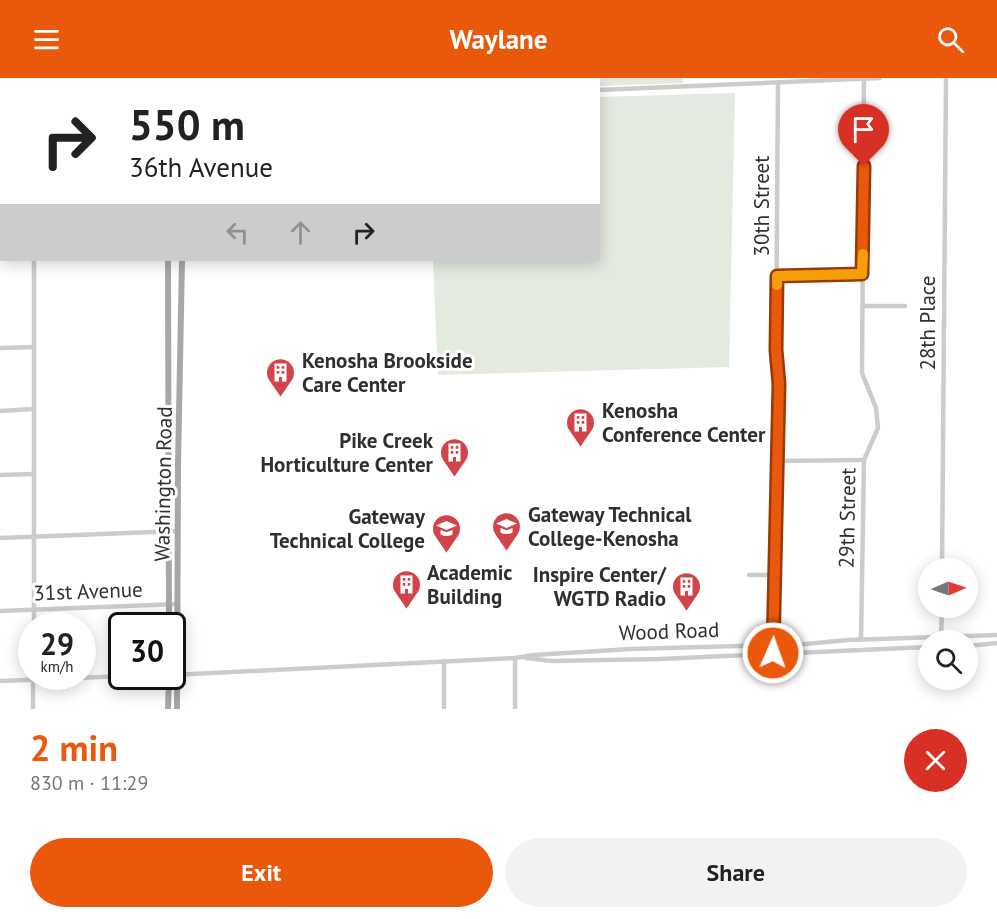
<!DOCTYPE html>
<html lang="en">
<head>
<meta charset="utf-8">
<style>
	:root { --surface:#fff; --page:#f2f2f2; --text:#222; --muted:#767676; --accent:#ea580c }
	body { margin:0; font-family:"PT Sans",sans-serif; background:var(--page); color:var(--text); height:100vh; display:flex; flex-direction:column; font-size:22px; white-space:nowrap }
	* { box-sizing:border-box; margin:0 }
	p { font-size:20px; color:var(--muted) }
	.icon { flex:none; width:33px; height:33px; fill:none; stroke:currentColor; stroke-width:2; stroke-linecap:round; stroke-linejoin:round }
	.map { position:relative; height:631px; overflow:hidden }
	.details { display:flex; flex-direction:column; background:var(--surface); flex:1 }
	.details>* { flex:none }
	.hud { position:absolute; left:0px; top:0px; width:600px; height:183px; box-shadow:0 3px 15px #0003; background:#fff; color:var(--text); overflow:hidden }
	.needle { width:39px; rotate:88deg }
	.tools { position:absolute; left:918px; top:480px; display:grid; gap:12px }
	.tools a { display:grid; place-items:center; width:60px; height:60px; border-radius:50%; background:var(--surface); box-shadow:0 3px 15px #0003; font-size:30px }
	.speed { position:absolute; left:18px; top:534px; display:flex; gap:12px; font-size:30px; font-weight:700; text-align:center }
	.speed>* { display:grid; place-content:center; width:78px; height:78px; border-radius:50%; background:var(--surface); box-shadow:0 3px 15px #0003; line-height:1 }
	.speed small { font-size:15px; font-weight:400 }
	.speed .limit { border:3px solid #111; border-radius:9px; background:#fff; color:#111 }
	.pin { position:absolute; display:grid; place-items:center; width:51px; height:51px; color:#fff; margin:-62px -26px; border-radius:50% 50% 50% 0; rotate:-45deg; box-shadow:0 0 6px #0007 }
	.pin .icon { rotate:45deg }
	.me { position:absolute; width:66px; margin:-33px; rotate:2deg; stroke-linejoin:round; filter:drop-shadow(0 0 4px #0008) }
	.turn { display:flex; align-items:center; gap:21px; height:126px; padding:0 30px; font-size:27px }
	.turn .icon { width:78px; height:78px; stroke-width:2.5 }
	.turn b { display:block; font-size:42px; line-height:51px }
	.lanes { display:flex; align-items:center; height:57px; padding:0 30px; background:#0003; justify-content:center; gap:30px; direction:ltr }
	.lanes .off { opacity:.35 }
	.round { display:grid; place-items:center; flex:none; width:63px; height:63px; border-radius:32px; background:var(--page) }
	.head { display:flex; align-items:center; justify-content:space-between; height:102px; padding:0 30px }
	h1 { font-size:36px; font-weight:700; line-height:45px; color:var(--accent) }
	.action { display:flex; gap:12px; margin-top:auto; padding:12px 30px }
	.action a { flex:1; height:69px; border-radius:36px; background:var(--accent); color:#fff; font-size:24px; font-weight:700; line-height:69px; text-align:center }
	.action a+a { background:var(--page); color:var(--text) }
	header { display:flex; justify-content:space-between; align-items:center; height:78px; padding:0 30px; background:var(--accent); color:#fff; font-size:27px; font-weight:700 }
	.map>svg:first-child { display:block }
</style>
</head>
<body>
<header><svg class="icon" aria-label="menu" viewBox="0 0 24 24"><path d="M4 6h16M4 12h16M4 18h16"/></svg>Waylane<svg class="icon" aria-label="search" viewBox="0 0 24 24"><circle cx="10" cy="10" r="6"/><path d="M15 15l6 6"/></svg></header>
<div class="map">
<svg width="997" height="631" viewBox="0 0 997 631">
	<rect width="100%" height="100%" fill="#fff"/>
	<g fill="#e4eade">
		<polygon points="388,0 683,0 683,5 599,8 598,2"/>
		<polygon points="735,15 729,289 438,297 433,182 598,182 599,19"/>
	</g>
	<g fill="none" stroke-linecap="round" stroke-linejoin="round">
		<g stroke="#ccc" stroke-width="4.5">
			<polyline points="598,12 880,0"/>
			<polyline points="34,182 34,548"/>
			<polyline points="777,198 863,196"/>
			<polyline points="863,228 905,228"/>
			<polyline points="0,270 34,269"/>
			<polyline points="0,333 34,331"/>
			<polyline points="777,383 864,382"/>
			<polyline points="0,397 33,396"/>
			<polyline points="0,460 178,453"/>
			<polyline points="942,490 946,0"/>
			<polyline points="749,497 775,497"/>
			<polyline points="0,533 178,526"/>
			<polyline points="861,562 864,382 878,350 876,330 862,295 864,1"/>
			<polyline points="941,562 942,530"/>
			<polyline points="968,568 997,565"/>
			<polyline points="773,575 779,306 776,272 778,4"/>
			<polyline points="526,580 552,583 660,581 928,569"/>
			<polyline points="444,583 444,631"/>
			<polyline points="172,597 515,580 534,577 631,571 805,566 849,562 997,557"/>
			<polyline points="33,598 33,631"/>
			<polyline points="0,603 126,598"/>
			<polyline points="515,631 515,580"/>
		</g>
		<g stroke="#a7a7a7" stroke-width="6">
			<polyline points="167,0 167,2"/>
			<polyline points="181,0 181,2"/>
			<polyline points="0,33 2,33"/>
			<polyline points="168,182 169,548"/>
			<polyline points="168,631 169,598"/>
			<polyline points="177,631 178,387 182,182"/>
		</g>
	</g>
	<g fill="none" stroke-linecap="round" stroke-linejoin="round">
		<defs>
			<polyline id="route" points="773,575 779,306 776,272 777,198 862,196 864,88"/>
		</defs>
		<use href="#route" stroke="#983908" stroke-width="15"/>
		<use href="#route" stroke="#ea580c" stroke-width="10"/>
		<polyline stroke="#f59e0b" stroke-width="10" points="777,207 777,198 862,196 863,176"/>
	</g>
	<defs>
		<symbol id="building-pin" viewBox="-11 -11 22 30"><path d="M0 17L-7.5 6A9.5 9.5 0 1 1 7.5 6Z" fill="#d2444a" stroke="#fff"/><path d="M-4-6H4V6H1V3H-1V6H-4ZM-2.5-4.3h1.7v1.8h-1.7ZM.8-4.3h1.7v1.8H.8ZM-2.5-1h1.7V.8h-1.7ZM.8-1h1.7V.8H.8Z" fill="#fff"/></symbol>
		<symbol id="university-pin" viewBox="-11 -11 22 30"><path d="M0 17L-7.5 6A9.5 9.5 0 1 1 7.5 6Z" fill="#d2444a" stroke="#fff"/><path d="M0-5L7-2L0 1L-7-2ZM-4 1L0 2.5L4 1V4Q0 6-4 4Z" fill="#fff"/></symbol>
		<symbol id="school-pin" viewBox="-11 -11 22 30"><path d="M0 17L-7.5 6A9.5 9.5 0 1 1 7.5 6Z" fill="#d2444a" stroke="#fff"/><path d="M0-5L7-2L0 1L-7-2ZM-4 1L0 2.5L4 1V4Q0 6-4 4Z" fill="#fff"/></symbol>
	</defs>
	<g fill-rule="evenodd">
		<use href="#building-pin" x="264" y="278" width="33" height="45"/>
		<use href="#building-pin" x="564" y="328" width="33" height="45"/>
		<use href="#building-pin" x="438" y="358" width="33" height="45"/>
		<use href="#university-pin" x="490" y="432" width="33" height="45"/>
		<use href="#school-pin" x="430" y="434" width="33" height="45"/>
		<use href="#building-pin" x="390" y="490" width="33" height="45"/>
		<use href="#building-pin" x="670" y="492" width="33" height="45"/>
	</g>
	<g text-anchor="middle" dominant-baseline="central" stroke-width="6" stroke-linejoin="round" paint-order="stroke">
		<g font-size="21" fill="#2f2f2f" stroke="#fff">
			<text transform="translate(761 128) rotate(-90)">30th Street</text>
			<text transform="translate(927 245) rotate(-90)">28th Place</text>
			<text transform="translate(163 406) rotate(-89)">Washington Road</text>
			<text transform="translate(847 440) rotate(-89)">29th Street</text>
			<text transform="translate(88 513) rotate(-2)">31st Avenue</text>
			<text transform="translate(669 553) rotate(-2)">Wood Road</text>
		</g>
		<g font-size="21" font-weight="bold" fill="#2f2f2f" stroke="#fff" text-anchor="start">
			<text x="302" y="282">Kenosha Brookside<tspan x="302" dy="24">Care Center</tspan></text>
			<text x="602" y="332">Kenosha<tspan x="602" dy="24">Conference Center</tspan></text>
			<text x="433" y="362" text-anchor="end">Pike Creek<tspan x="433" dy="24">Horticulture Center</tspan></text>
			<text x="528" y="436">Gateway Technical<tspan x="528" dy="24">College-Kenosha</tspan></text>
			<text x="425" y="438" text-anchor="end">Gateway<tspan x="425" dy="24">Technical College</tspan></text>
			<text x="427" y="494">Academic<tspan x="427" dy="24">Building</tspan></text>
			<text x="666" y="496" text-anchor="end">Inspire Center/<tspan x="666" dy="24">WGTD Radio</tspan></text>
		</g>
	</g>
</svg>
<div class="tools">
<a><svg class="needle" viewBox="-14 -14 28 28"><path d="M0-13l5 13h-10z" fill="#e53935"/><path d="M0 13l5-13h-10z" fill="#767676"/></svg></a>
<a><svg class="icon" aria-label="search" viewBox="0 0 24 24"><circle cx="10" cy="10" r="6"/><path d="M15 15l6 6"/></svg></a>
</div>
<div class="speed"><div>29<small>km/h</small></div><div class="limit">30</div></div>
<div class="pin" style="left:864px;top:88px;background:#d93025"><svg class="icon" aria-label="arrive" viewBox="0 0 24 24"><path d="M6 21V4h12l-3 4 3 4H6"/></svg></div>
<svg class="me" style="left:773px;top:575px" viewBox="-20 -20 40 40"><circle r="17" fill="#ea580c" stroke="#fff" stroke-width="3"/><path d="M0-11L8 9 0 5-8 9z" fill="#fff"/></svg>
<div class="hud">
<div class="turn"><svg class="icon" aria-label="right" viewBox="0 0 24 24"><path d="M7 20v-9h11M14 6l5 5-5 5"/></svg><div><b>550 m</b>36th Avenue</div></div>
<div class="lanes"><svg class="icon off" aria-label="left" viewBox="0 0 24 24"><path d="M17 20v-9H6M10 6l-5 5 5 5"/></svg><svg class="icon off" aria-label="ahead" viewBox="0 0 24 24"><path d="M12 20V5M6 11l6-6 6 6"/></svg><svg class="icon" aria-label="right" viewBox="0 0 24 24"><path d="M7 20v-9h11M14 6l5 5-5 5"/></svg></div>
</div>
</div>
<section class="details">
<div class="head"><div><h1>2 min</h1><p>830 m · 11:29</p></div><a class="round" style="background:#d93025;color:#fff"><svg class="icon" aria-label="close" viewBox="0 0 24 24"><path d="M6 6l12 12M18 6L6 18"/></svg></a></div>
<div class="action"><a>Exit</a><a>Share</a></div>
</section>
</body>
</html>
